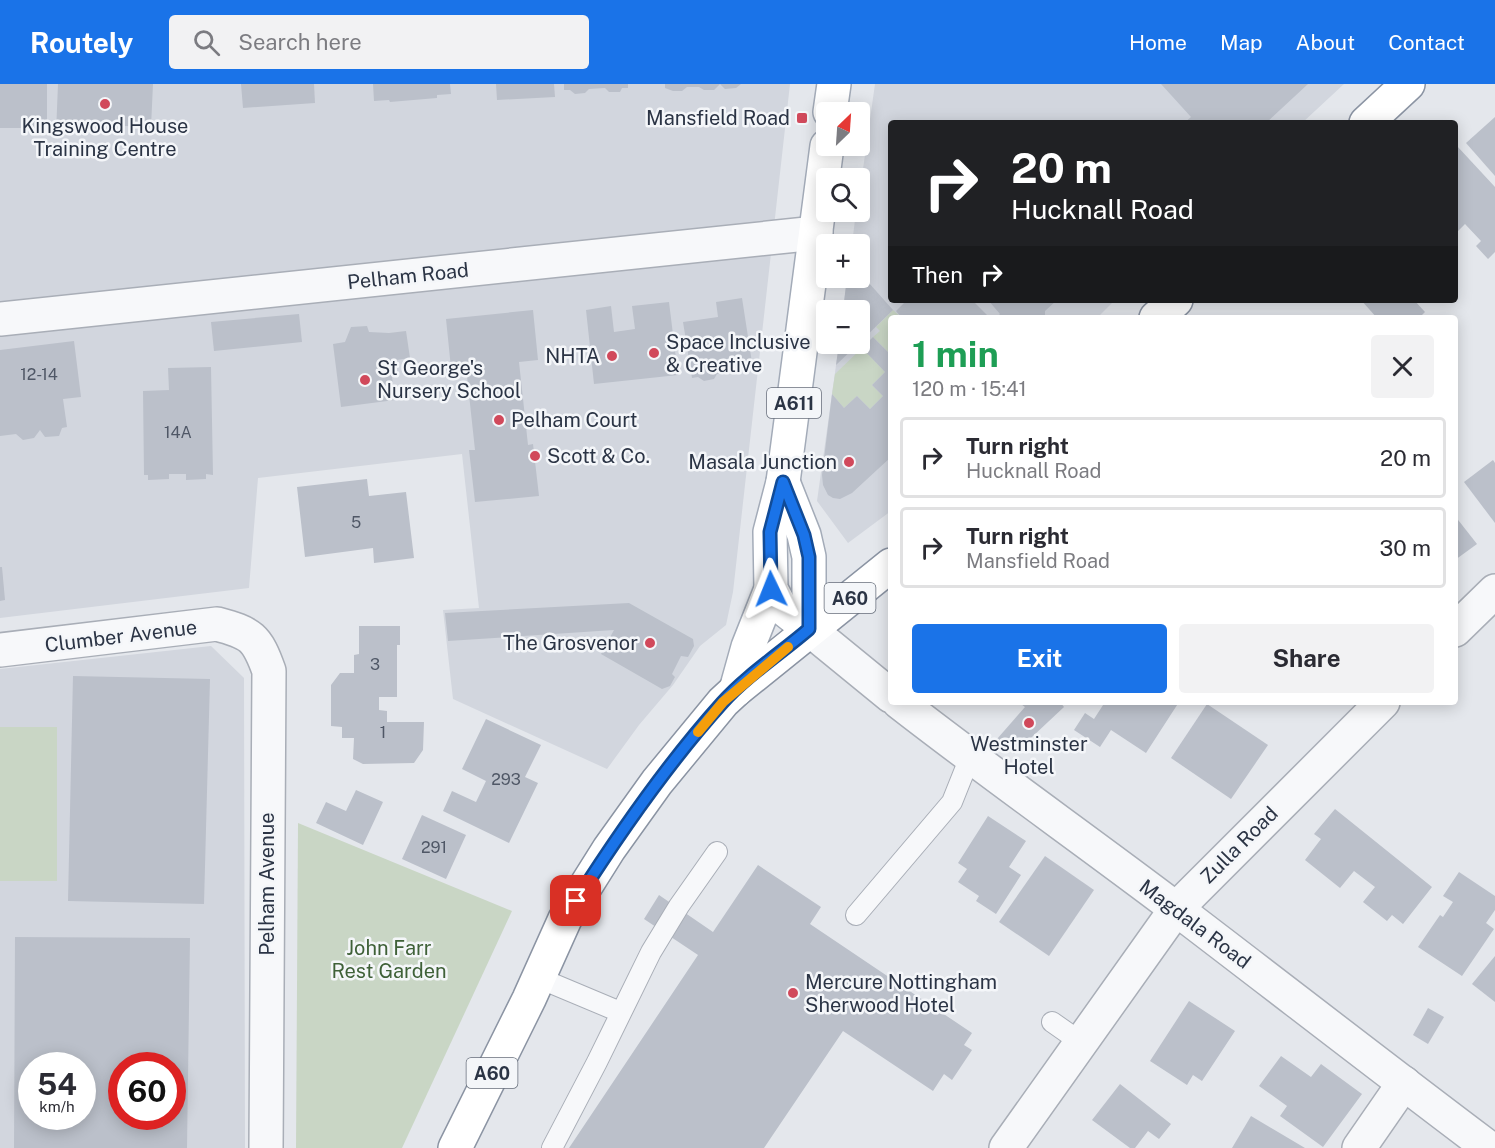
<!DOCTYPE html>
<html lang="en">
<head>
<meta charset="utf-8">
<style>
	:root { --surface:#fff; --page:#f2f2f3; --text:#2b2b33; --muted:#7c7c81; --line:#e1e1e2; --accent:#1a73e8 }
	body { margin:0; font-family:"Public Sans",sans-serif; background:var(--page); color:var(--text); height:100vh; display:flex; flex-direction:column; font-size:22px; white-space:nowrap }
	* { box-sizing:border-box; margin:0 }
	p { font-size:20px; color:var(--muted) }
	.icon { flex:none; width:33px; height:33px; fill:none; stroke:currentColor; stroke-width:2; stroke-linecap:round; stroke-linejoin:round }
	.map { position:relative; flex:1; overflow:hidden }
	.drawer { position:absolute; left:888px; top:231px; width:570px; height:390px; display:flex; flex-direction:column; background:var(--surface); border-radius:6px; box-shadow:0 3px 15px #0003 }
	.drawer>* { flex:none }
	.banner { position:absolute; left:888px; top:36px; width:570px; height:183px; border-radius:6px; box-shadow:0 3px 15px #0003; background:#202124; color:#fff; overflow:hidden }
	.needle { width:39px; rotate:25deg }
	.tools { position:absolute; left:816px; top:18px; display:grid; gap:12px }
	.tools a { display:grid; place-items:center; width:54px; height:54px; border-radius:6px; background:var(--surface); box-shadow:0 3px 15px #0003; font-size:30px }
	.speed { position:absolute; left:18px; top:968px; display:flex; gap:12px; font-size:30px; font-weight:700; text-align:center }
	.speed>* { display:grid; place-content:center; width:78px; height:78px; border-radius:50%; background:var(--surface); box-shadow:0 3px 15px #0003; line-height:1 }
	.speed small { font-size:15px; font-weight:400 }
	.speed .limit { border:9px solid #d22; background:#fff; color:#111 }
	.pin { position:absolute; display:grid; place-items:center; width:51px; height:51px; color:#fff; margin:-26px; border-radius:12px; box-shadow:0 3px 9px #0006 }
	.me { position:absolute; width:66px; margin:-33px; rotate:358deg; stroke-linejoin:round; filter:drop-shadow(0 0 4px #0008) }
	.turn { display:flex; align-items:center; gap:21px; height:126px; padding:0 24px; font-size:27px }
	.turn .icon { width:78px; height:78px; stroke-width:2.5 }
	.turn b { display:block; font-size:42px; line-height:51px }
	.then { display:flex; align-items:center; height:57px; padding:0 24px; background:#0003; gap:12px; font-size:22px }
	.round { display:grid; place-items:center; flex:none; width:63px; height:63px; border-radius:6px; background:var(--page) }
	.head { display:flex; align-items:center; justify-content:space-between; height:102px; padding:0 24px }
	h1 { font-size:36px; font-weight:700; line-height:45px; color:#1e9e55 }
	.action { display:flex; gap:12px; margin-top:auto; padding:12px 24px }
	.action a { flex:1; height:69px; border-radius:6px; background:var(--accent); color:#fff; font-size:24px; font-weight:700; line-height:69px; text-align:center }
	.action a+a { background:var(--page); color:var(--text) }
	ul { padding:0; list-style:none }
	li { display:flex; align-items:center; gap:18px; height:81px; margin:0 12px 9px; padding:0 12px; border:3px solid var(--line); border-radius:6px }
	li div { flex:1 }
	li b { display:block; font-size:22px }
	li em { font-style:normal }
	header { display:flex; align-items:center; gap:36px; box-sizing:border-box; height:84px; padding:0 30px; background:var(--accent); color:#fff }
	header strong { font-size:28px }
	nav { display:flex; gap:33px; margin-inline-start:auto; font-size:21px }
	.search { width:420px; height:54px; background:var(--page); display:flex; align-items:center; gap:15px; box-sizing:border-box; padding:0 21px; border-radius:6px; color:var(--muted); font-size:22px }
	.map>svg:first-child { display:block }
</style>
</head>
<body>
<header>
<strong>Routely</strong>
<div class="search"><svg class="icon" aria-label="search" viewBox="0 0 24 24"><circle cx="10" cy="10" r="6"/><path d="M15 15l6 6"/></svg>Search here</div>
<nav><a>Home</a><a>Map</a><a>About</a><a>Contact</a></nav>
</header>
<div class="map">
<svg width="1495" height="1064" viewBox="0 0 1495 1064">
	<rect width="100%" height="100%" fill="#e4e7ec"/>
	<g fill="#d2d6de" fill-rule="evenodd">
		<polygon points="0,0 790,0 733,508 726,541 700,562 673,601 639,641 607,685 453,615 443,526 479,524 462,370 258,394 249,504 0,534"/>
		<polygon points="875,0 1344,0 1302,39 891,39 891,216 1115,216 1097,234 891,234 891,427 848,459 817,417 839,260 860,260 860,226 843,226 847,194 860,194 860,160 852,160 856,128 860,128 860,106"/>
		<path d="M211 562 244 594 245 1064H0V585ZM32 981H82V1032H32ZM122 981H172V1032H122Z"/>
	</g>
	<g fill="#c9d6c5">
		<polygon points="893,226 902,234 891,234 891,271 873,253 880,247 876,243"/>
		<polygon points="862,264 885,288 872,301 883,312 870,325 857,312 844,324 832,310 835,290"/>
		<rect x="0" y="643" width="57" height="154"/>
		<polygon points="298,739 512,827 402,1064 296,1064"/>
	</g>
	<g fill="#bbc0ca" fill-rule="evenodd">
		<rect x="0" y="0" width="47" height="44"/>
		<polygon points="58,0 153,0 151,43 73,40 73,50 56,49"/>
		<polygon points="241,0 314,0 315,19 243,24"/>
		<polygon points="373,0 450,0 451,10 437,11 437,14 390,18 389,16 374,17"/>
		<polygon points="496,0 554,0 555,13 497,16"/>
		<polygon points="564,0 628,0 628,4 622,4 620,8 609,8 605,4 589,5 585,9 575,10 570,6 564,6"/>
		<polygon points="665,0 741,0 736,4 725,5 720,0 714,6 704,6 699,3 687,3 682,7 673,7 665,4"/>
		<polygon points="1161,0 1308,0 1266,39 1184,39 1191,33"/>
		<polygon points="1495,33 1495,92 1466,59"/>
		<polygon points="1457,62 1495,103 1495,168 1488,175 1476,162 1481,157 1465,140 1455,150 1455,64"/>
		<polygon points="860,189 893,226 860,258 860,226 843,226 847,194 860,194"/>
		<polygon points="742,214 753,285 717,290 714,295 704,297 698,293 692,294 683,238 718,233 716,218"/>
		<polygon points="907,216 972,216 990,234 902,234 896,227"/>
		<polygon points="988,216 1057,216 1045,227 1045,231 1042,234 996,234 1000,230"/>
		<polygon points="1361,216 1414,216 1425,228 1419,234 1377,234"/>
		<polygon points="669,218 678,291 594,300 586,226 611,222 614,248 635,245 632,222"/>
		<polygon points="533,226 538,276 519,278 528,361 533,360 539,412 475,418 469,366 475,366 466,283 451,284 446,235"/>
		<polygon points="299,230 302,258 214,267 211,238"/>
		<polygon points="367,242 369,248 389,249 406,247 410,274 390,277 395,316 341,323 333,260 345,258 351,243"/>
		<polygon points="873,253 891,271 891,373 852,409 840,415 833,414 828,411 823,401 822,391 832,310 844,324 857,312 870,325 883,312 872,301 885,288 862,264"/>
		<polygon points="74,257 81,313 63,315 67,343 62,344 59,352 45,353 40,346 34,354 23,356 16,350 0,352 0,266"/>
		<polygon points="839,260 858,260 836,281"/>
		<polygon points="211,283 213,391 206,390 206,395 186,396 186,390 169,390 169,395 148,396 148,391 144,391 143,307 169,306 168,284"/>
		<polygon points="1493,376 1495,379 1495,439 1464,398"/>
		<polygon points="367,395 369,412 406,408 414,474 374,479 373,464 305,473 297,403"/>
		<polygon points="1455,432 1477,460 1455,476"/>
		<polygon points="0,483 2,483 5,516 0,517"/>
		<polygon points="629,519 693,555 694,562 688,573 681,572 672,590 675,593 670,602 662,605 601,570 614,546 448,557 445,529"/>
		<polygon points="359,542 400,542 400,561 397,561 397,613 379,613 379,626 387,627 387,638 424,638 423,666 414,679 363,680 353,675 354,654 342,654 342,643 331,642 331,601 340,589 354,589 354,571 359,570"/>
		<polygon points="73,592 210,595 204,820 68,817"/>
		<polygon points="1018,618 1060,618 1064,623 1014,670 997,655 1025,623"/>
		<polygon points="1105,618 1128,619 1179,618 1146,669 1111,646 1100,663 1074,646 1085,629 1094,635"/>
		<polygon points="1207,620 1268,661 1231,715 1171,674"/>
		<polygon points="486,635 541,661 525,693 538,699 509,759 443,727 452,707 476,718 486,697 462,685"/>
		<polygon points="356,706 383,718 363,761 316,739 326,718 346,727"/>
		<polygon points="1335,725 1432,803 1403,840 1392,831 1387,837 1363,818 1375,803 1354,787 1340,804 1305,776 1321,755 1314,750"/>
		<polygon points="422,731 466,751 446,795 402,775"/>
		<polygon points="988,732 1026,757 1009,783 1021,791 996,830 976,817 979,812 958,798 967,785 958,779"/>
		<polygon points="1045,772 1094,806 1049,872 999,838"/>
		<polygon points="758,781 821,823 810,840 972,949 964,961 972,966 952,996 944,990 933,1007 843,947 764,1064 569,1064 698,871 644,835 659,811 713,848"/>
		<polygon points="1459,788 1495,812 1495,826 1486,839 1494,845 1462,892 1418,863 1440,831 1443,833 1453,818 1443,812"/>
		<path d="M15 853 190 854 187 1064H14ZM32 981H82V1032H32ZM122 981H172V1032H122Z"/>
		<polygon points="1495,872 1495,918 1472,900"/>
		<polygon points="1189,917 1235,947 1202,997 1193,991 1187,1001 1150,977"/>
		<polygon points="1428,924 1444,933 1428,960 1413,951"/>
		<polygon points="1281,972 1311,993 1321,980 1362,1010 1323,1063 1280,1032 1287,1022 1259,1002"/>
		<polygon points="1120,1000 1171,1040 1159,1055 1148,1047 1135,1064 1130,1064 1092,1036"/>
		<polygon points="1251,1032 1305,1064 1232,1064"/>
	</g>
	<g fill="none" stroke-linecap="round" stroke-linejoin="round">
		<defs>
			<g id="service">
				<polyline points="856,831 952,718 970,673"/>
				<polyline points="539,894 620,928"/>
				<polyline points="1052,938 1082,959"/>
				<polyline points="552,1064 597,978 651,868 679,822 717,768"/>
			</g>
			<g id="minor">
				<polyline points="0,235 816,149"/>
				<polyline points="809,545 891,612"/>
				<polyline points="1455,546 1495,507"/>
				<path d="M0 566 217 540C251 549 257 553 269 587L266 1064"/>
				<path d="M899 618C990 689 1084 755 1175 824 1280 904 1384 985 1489 1064"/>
				<polyline points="1006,1064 1176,825 1383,618"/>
				<polyline points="1359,1064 1404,999"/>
			</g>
			<g id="primary">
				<polyline points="830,28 834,0"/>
				<polyline points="783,398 804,451 809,473 809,545"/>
				<polyline points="809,545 780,522 771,505 770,448 783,398 827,62"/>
				<polyline points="736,606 748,563 771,505"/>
			</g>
			<g id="trunk">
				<polyline points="1366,39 1408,0"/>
				<polyline points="1156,234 1176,216"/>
				<polyline points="455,1064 529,915 565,835 609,765 657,698 723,618 736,606 891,481"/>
			</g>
		</defs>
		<use href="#service" stroke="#a9aeb7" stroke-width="22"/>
		<use href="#minor" stroke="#a9aeb7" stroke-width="36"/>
		<use href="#primary" stroke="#a3abb8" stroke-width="36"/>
		<use href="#trunk" stroke="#8b94a3" stroke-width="36"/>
		<use href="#service" stroke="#f7f8fa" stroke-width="20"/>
		<use href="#minor" stroke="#f7f8fa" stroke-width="33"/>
		<use href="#primary" stroke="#fff" stroke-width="33"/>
		<use href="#trunk" stroke="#fff" stroke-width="33"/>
	</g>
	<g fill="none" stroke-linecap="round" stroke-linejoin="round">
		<defs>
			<path id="route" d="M576 817C620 748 667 680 722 619 746 592 781 569 809 545V473L804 451 783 398 770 448 771 505"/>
		</defs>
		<use href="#route" stroke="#114b97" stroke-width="15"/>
		<use href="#route" stroke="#1a73e8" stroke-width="10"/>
		<polyline stroke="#f59e0b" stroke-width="10" points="698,648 723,618 788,563"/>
	</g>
	<g fill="#d1495b" stroke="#f4f6f9" stroke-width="2">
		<circle cx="105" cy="20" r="6"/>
		<rect x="796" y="28" width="12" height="12" rx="3"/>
		<circle cx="654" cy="269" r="6"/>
		<circle cx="612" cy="272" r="6"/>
		<circle cx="365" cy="296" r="6"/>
		<circle cx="499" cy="336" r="6"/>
		<circle cx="535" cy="372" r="6"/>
		<circle cx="849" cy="378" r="6"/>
		<circle cx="650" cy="559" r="6"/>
		<circle cx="1029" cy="639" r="6"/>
		<circle cx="793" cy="909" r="6"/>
	</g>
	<g text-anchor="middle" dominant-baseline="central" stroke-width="5" stroke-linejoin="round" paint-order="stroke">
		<g font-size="16" fill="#4f5766">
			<text x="39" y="290">12-14</text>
			<text x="178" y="348">14A</text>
			<text x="356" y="438">5</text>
			<text x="375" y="580">3</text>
			<text x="383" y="648">1</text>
			<text x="506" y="695">293</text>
			<text x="434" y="763">291</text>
		</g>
		<g fill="#f4f6f9" stroke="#676e7b" stroke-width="1.5">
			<rect x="767" y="304" width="54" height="30" rx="4.5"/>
			<rect x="824.5" y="499" width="51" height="30" rx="4.5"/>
			<rect x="466.5" y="974" width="51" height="30" rx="4.5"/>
		</g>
		<g font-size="18" font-weight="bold" fill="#2b3445">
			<text x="794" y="319">A611</text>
			<text x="850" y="514">A60</text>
			<text x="492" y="989">A60</text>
		</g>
		<g font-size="20" fill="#2b3445" stroke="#f4f6f9" text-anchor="start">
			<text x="790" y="34" text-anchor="end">Mansfield Road</text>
			<text x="105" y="42" text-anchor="middle">Kingswood House<tspan x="105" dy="23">Training Centre</tspan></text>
			<text x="666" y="258">Space Inclusive<tspan x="666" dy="23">&amp; Creative</tspan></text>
			<text x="600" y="272" text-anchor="end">NHTA</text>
			<text x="377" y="284">St George's<tspan x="377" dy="23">Nursery School</tspan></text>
			<text x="511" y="336">Pelham Court</text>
			<text x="547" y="372">Scott &amp; Co.</text>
			<text x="837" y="378" text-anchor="end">Masala Junction</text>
			<text x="638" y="559" text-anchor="end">The Grosvenor</text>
			<text x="1029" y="660" text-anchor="middle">Westminster<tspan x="1029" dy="23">Hotel</tspan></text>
			<text x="805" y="898">Mercure Nottingham<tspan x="805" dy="23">Sherwood Hotel</tspan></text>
		</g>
		<g font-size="20" fill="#2b3445" stroke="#f4f6f9">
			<text transform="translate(408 192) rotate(-6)">Pelham Road</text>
			<text transform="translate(121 552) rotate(-7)">Clumber Avenue</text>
			<text transform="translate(1239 761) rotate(-45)">Zulla Road</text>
			<text transform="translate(267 800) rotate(-90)">Pelham Avenue</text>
			<text transform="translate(1195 840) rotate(37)">Magdala Road</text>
		</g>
		<g font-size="20" fill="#3f6138" stroke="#f4f6f9">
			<text x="389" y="864">John Farr<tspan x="389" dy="23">Rest Garden</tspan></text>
		</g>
	</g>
</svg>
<div class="tools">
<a><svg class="needle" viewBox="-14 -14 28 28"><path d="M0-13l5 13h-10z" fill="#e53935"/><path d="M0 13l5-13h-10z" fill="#7c7c81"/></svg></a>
<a><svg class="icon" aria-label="search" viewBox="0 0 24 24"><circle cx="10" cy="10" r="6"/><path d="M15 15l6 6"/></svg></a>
<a>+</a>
<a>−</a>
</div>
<div class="speed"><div>54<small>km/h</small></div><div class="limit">60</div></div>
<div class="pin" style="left:576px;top:817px;background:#d93025"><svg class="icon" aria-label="arrive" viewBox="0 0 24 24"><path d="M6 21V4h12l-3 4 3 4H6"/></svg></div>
<svg class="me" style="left:771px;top:505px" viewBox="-20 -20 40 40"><path d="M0-17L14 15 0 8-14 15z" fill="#1a73e8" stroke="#fff" stroke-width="4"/></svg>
<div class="banner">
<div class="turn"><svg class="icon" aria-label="right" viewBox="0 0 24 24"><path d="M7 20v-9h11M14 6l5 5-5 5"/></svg><div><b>20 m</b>Hucknall Road</div></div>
<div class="then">Then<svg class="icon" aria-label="right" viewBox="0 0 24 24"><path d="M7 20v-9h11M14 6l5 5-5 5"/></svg></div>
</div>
<section class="drawer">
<div class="head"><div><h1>1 min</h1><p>120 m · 15:41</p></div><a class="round"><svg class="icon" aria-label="close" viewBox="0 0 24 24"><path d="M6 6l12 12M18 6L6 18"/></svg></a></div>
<ul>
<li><svg class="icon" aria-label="right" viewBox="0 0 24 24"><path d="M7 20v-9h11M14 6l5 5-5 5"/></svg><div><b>Turn right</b><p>Hucknall Road</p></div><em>20 m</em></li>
<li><svg class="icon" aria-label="right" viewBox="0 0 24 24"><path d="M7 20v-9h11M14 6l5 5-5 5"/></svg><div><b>Turn right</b><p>Mansfield Road</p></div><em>30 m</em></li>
</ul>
<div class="action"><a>Exit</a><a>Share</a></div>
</section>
</div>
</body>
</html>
